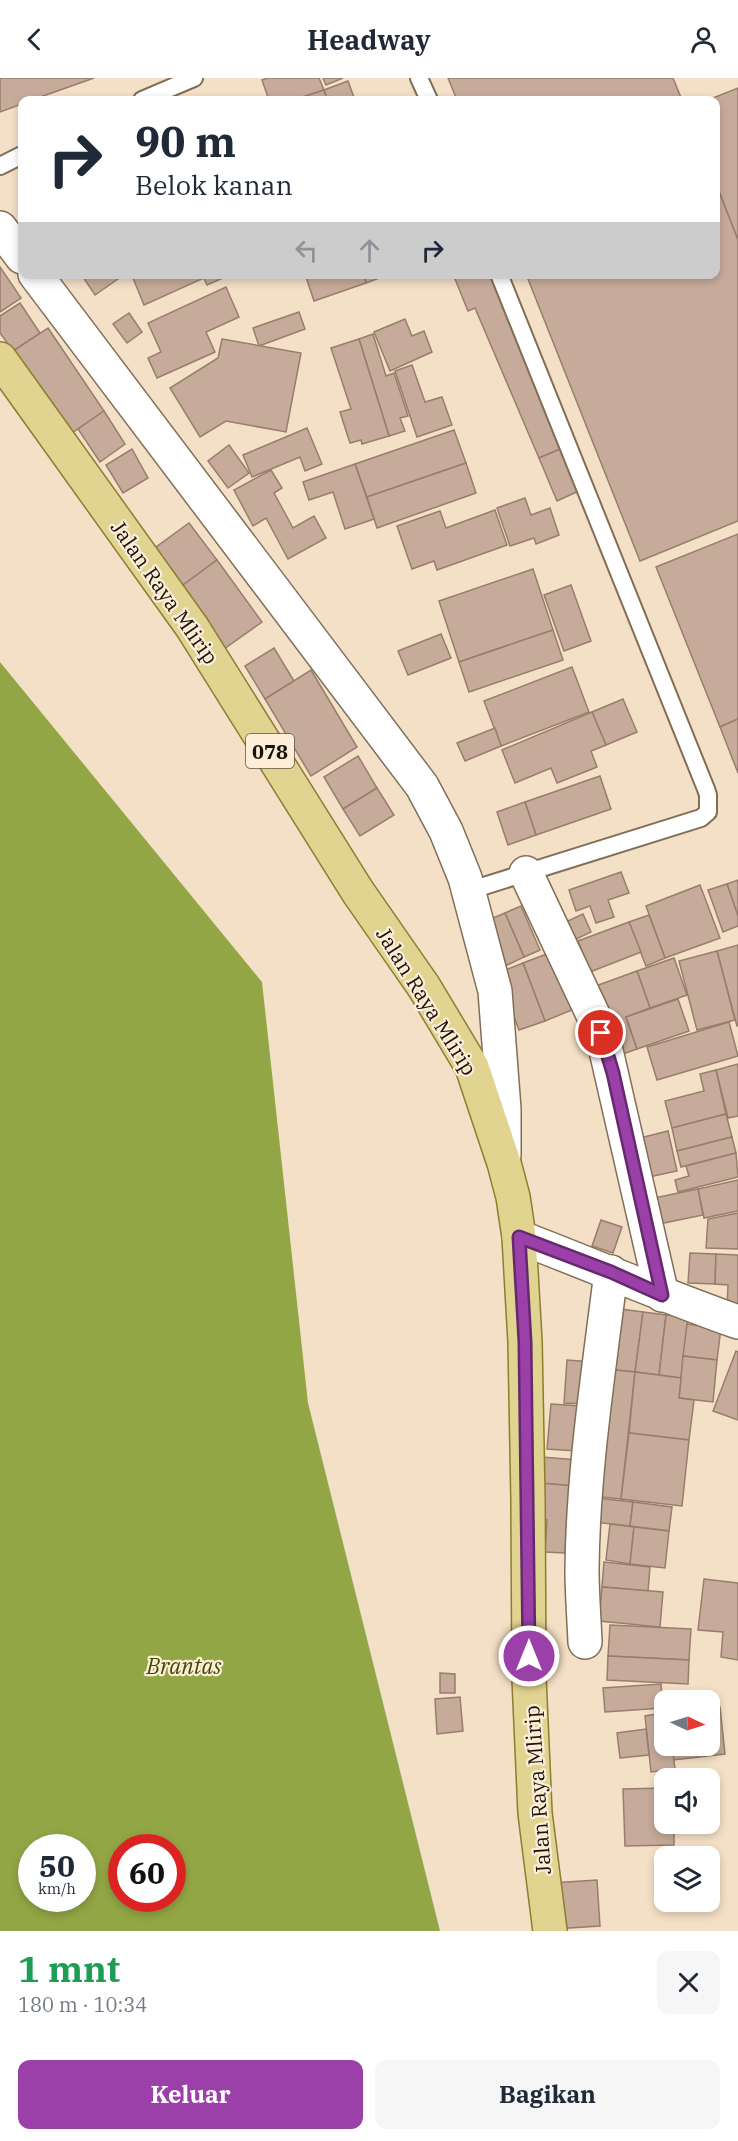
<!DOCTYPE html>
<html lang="id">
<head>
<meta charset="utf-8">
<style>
	:root { --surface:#fff; --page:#f6f6f7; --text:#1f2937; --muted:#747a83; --accent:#9b3fa9 }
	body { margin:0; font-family:"IBM Plex Serif",serif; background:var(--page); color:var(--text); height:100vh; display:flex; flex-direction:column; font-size:22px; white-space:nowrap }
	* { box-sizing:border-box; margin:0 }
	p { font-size:20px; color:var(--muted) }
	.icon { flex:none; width:33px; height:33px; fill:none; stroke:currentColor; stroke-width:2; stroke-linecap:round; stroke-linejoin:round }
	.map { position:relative; height:1853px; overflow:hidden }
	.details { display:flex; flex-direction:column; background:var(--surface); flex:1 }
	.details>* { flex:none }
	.banner { position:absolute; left:18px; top:18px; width:702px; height:183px; border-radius:12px; box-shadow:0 3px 9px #0003; background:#fff; color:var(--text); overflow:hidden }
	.needle { width:39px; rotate:94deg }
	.controls { position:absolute; left:654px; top:1612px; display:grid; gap:12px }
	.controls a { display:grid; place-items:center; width:66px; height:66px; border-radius:12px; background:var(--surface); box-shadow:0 3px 9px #0003; font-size:30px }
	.speed { position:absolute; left:18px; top:1756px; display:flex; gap:12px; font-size:30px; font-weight:700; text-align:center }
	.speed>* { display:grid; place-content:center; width:78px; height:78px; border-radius:50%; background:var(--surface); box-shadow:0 3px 9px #0003; line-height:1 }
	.speed small { font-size:15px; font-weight:400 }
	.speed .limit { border:9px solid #d22; background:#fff; color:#111 }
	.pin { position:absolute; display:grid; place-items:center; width:51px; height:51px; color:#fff; margin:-26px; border:3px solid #fff; border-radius:50%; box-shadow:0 2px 6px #0007 }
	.me { position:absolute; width:66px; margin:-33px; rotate:0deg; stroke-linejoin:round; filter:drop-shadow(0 0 4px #0008) }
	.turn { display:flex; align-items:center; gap:21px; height:126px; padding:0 18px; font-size:27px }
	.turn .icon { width:78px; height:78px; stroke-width:2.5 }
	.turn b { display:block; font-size:42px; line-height:51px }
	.lanes { display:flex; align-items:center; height:57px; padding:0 18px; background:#0003; justify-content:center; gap:30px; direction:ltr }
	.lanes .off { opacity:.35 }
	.round { display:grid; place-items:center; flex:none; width:63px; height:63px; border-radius:12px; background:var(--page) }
	.summary { display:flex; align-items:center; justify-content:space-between; height:102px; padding:0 18px }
	h1 { font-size:36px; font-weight:800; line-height:45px; color:#1e9e55 }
	.cta { display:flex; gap:12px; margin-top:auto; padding:12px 18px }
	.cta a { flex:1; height:69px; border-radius:12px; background:var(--accent); color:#fff; font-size:24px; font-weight:800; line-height:69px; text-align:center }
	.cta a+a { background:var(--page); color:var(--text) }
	header { display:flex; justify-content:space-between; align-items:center; height:78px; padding:0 18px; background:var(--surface); font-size:27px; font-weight:800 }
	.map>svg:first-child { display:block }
</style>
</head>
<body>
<header><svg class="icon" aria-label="back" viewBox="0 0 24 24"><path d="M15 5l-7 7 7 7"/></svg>Headway<svg class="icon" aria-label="person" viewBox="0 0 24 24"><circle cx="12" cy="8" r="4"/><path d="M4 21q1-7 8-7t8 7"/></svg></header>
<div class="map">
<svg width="738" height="1853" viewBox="0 0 738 1853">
	<rect width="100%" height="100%" fill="#f4e0c6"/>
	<path fill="#93a645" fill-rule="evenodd" d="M0 584 262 904 308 1325 440 1853H0ZM32 1770H82V1821H32ZM122 1770H172V1821H122Z"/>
	<g fill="#c7ab9a" stroke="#987d6d" stroke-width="1.5">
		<polygon points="0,0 94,0 32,22 22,22 22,26 0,34"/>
		<polygon points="268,0 319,0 324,12 294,22 269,22 262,2"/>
		<polygon points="323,0 343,0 326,7"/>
		<polygon points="448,0 673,0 682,22 457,22"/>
		<polygon points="348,3 355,22 327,22 324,12"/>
		<polygon points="738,10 738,162 716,106 716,22 708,22"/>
		<polygon points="324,12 327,22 294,22"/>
		<polygon points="716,106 738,162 738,443 640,483 526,196 716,196"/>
		<polygon points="0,189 21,220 0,234"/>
		<polygon points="81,196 125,196 95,217"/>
		<polygon points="142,196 202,196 204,200 144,227 133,200"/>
		<polygon points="202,196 224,196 225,199 207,207"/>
		<polygon points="305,196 364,196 366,205 314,223"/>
		<polygon points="364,196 390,196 366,205"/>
		<polygon points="453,196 492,196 565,369 539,380 475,230 468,233"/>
		<polygon points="226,209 239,239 206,254 215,274 157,300 148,280 161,274 148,245"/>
		<polygon points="20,225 40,255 13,273 0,255 0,238"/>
		<polygon points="299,234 305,251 259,268 253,250"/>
		<polygon points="129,235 142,254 127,265 113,246"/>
		<polygon points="405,241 412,258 424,253 432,274 390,293 374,254"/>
		<polygon points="48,250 104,333 69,357 13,273"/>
		<polygon points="373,256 386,298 394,295 408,338 400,340 405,353 389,358 359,261"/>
		<polygon points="222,261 301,275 286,354 226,343 200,359 170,310 218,280"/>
		<polygon points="359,261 389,358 362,366 361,362 350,365 340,334 351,331 331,270"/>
		<polygon points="412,287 425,324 442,319 452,347 417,359 395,293"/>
		<polygon points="104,333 125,366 100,384 78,351"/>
		<polygon points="307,350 322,386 305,393 300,379 252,399 243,377"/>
		<polygon points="454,352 466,385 367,419 355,386"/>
		<polygon points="229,367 249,395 228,410 208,383"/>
		<polygon points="565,369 583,411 557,423 539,380"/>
		<polygon points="132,371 148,400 123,415 106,387"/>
		<polygon points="466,385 476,415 377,450 367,419"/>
		<polygon points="355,386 374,441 345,451 333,414 309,422 303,404"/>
		<polygon points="271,392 282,410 274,415 293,450 314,438 326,460 288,481 266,440 253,448 234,412"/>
		<polygon points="525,420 531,437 550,430 559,457 536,466 534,460 510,468 497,430"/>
		<polygon points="495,432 507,467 437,492 434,483 412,491 397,448 440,433 446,450"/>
		<polygon points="189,445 217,482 179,510 152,472"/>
		<polygon points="738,456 738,641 720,649 656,489"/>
		<polygon points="217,482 262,544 224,571 179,510"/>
		<polygon points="533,491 553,552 459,584 439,523"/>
		<polygon points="571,507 591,563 564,573 544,517"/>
		<polygon points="553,552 563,582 469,614 459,584"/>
		<polygon points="441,556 451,580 408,597 398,573"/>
		<polygon points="274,570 294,603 265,621 245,588"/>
		<polygon points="572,589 589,634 501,668 484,623"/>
		<polygon points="311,592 357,669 311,698 265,621"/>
		<polygon points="623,621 637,654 606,667 592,634"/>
		<polygon points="592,634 606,667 591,673 597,689 557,705 551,690 515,705 502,672"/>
		<polygon points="738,641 738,695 720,649"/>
		<polygon points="495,650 501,668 465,683 457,665"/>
		<polygon points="358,678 377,710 343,731 324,699"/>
		<polygon points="600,698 611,731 536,757 525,724"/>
		<polygon points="377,710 394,737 360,758 343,731"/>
		<polygon points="525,724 536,757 508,767 497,734"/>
		<polygon points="621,794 629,815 608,822 614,839 596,845 590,828 576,833 569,812"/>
		<polygon points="738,802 738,838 727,806"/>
		<polygon points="727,806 738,838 738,848 723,854 708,812"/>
		<polygon points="700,807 720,860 665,880 646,828"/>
		<polygon points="521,828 540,872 524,879 505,835"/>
		<polygon points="505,835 524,879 505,888 486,843"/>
		<polygon points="583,836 591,854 568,865 559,847"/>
		<polygon points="649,837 665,880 646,888 629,844"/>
		<polygon points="629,844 641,874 590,894 578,863"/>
		<polygon points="738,867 738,947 737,948 717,873"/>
		<polygon points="717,873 735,942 697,952 679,883"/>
		<polygon points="552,874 574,931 545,943 523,885"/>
		<polygon points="674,880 687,917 650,930 637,893"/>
		<polygon points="523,885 545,943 519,952 498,895"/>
		<polygon points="637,893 650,930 626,939 637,971 617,978 593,909"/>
		<polygon points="678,921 689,953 637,971 626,939"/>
		<polygon points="729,944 738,978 657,1002 647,969"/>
		<polygon points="738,986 738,1038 728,1040 716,992"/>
		<polygon points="716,992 726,1036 672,1050 665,1023 704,1013 700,996"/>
		<polygon points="726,1036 732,1059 677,1073 672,1050"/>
		<polygon points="668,1053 677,1093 644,1100 636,1061"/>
		<polygon points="732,1059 736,1075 681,1089 677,1073"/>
		<polygon points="736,1075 738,1099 678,1114 675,1102 689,1098 686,1088"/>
		<polygon points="738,1102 738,1133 704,1140 698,1111"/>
		<polygon points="698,1111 703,1137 654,1147 649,1121"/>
		<polygon points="738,1135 738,1171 706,1170 708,1141"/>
		<polygon points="601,1142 622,1149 613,1175 592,1168"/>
		<polygon points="690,1175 716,1176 715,1206 688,1205"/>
		<polygon points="716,1176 738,1177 738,1232 727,1231 728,1207 715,1206"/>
		<polygon points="613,1230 643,1234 635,1294 606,1291"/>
		<polygon points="643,1234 666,1237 659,1297 635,1294"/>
		<polygon points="666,1237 688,1239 681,1300 659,1297"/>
		<polygon points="687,1246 721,1250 717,1282 683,1278"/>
		<polygon points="736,1273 738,1274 738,1342 713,1333"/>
		<polygon points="683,1278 717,1282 713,1324 679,1320"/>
		<polygon points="567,1282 592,1284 589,1326 564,1325"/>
		<polygon points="606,1291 635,1294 621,1421 592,1418"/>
		<polygon points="635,1294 681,1300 679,1320 694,1322 689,1362 629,1355"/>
		<polygon points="551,1326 581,1328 577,1373 547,1371"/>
		<polygon points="629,1355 689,1362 682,1428 621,1421"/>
		<polygon points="541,1379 578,1382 576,1408 539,1405"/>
		<polygon points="539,1405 576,1408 574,1443 567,1443 565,1475 545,1474 547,1442 537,1441"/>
		<polygon points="596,1420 633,1424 630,1448 594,1444"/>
		<polygon points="633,1424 672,1429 669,1453 630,1448"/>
		<polygon points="610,1446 634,1449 630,1486 606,1482"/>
		<polygon points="634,1449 669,1453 665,1490 630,1486"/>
		<polygon points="604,1484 650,1489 648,1513 602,1509"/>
		<polygon points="704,1501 738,1505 738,1582 721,1579 723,1554 698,1552"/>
		<polygon points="602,1509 663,1514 660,1549 599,1543"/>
		<polygon points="610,1547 691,1551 689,1582 608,1578"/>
		<polygon points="608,1578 689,1582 688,1606 607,1602"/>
		<polygon points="440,1595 455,1596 455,1615 440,1615"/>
		<polygon points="661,1606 663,1630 605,1634 603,1610"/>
		<polygon points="460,1619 463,1653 437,1656 435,1621"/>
		<polygon points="720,1629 725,1676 673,1682 672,1668 710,1668 710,1630"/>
		<polygon points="664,1635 664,1668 672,1668 675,1691 651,1694 645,1638"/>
		<polygon points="646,1651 649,1677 620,1680 617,1655"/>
		<polygon points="718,1707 719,1736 710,1736 710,1708"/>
		<polygon points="664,1710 664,1746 674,1746 674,1767 625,1768 623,1711"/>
		<polygon points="674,1746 707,1746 707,1752 674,1754"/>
		<polygon points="597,1802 600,1848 554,1851 551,1805"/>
	</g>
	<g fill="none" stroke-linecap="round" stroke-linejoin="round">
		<defs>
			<g id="service">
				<polyline points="419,0 429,22"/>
				<polyline points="142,22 194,0"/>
				<polyline points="0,88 22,77"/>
				<polyline points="468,813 701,740 708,734 708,717 706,711 499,196"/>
			</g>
			<g id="minor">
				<polyline points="0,150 22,179"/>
				<polyline points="35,196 422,708 446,753 465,800 495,913 504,1031 504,1077"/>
				<polyline points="526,795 596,943 605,968 662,1217"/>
				<path d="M519 1159C592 1187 664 1218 738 1244"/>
				<path d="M585 1564C584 1540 582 1515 582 1491 583 1392 599 1292 611 1194"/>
			</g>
			<polyline id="primary" points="0,281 192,549 358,814 424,909 472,989 504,1085 513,1119 519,1159 525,1264 528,1422 529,1600 535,1735 550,1853"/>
		</defs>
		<use href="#service" stroke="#806e57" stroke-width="20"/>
		<use href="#minor" stroke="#806e57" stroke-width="36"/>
		<use href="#primary" stroke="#8e7c31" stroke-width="36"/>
		<use href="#service" stroke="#fff" stroke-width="16"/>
		<use href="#minor" stroke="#fff" stroke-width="33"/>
		<use href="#primary" stroke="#e1d390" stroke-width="33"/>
	</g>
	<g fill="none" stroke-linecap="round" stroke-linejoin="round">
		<defs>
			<polyline id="route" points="529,1578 525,1264 519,1159 611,1194 662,1217 613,995 601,955"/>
		</defs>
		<use href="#route" stroke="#65296e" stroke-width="15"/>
		<use href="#route" stroke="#9b3fa9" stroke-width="10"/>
	</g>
	<g text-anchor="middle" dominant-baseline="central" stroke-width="4.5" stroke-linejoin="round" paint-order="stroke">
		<rect fill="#feeed9" stroke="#5e5547" stroke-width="1.5" x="246" y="656" width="48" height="34" rx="4.5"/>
		<g font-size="20" font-weight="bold" fill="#191309">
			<text x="270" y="673">078</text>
		</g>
		<g font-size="21" fill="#191309" stroke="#feeed9">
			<text transform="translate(165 514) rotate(55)">Jalan Raya Mlirip</text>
			<text transform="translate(427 923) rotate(58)">Jalan Raya Mlirip</text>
			<text transform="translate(537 1712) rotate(-94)">Jalan Raya Mlirip</text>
		</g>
		<g font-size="22" font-style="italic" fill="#3f4a00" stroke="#feeed9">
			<text x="184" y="1587">Brantas</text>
		</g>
	</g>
</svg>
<div class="controls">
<a><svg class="needle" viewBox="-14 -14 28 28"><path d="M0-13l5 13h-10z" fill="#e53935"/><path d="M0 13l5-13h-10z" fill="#747a83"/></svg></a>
<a><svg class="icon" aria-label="sound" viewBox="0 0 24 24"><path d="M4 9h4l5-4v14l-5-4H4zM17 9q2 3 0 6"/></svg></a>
<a><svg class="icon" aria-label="layers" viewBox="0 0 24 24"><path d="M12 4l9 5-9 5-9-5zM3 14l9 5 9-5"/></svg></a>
</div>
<div class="speed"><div>50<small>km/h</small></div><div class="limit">60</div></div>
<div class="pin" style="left:601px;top:955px;background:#d93025"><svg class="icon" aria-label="arrive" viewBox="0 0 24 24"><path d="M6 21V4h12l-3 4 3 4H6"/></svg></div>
<svg class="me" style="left:529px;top:1578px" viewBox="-20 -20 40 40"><circle r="17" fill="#9b3fa9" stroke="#fff" stroke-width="3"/><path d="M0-11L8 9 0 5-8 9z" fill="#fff"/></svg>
<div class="banner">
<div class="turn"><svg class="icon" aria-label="right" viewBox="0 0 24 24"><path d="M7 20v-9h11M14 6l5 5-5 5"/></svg><div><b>90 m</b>Belok kanan</div></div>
<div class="lanes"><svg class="icon off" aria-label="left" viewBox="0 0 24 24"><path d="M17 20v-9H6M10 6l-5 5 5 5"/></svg><svg class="icon off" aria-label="ahead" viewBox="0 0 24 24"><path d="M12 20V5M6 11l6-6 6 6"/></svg><svg class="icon" aria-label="right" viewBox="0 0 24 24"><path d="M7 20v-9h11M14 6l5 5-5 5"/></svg></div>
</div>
</div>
<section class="details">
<div class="summary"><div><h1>1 mnt</h1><p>180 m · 10:34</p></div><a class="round"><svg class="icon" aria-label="close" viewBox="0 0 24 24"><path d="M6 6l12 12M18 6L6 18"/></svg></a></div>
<div class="cta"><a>Keluar</a><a>Bagikan</a></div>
</section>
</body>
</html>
